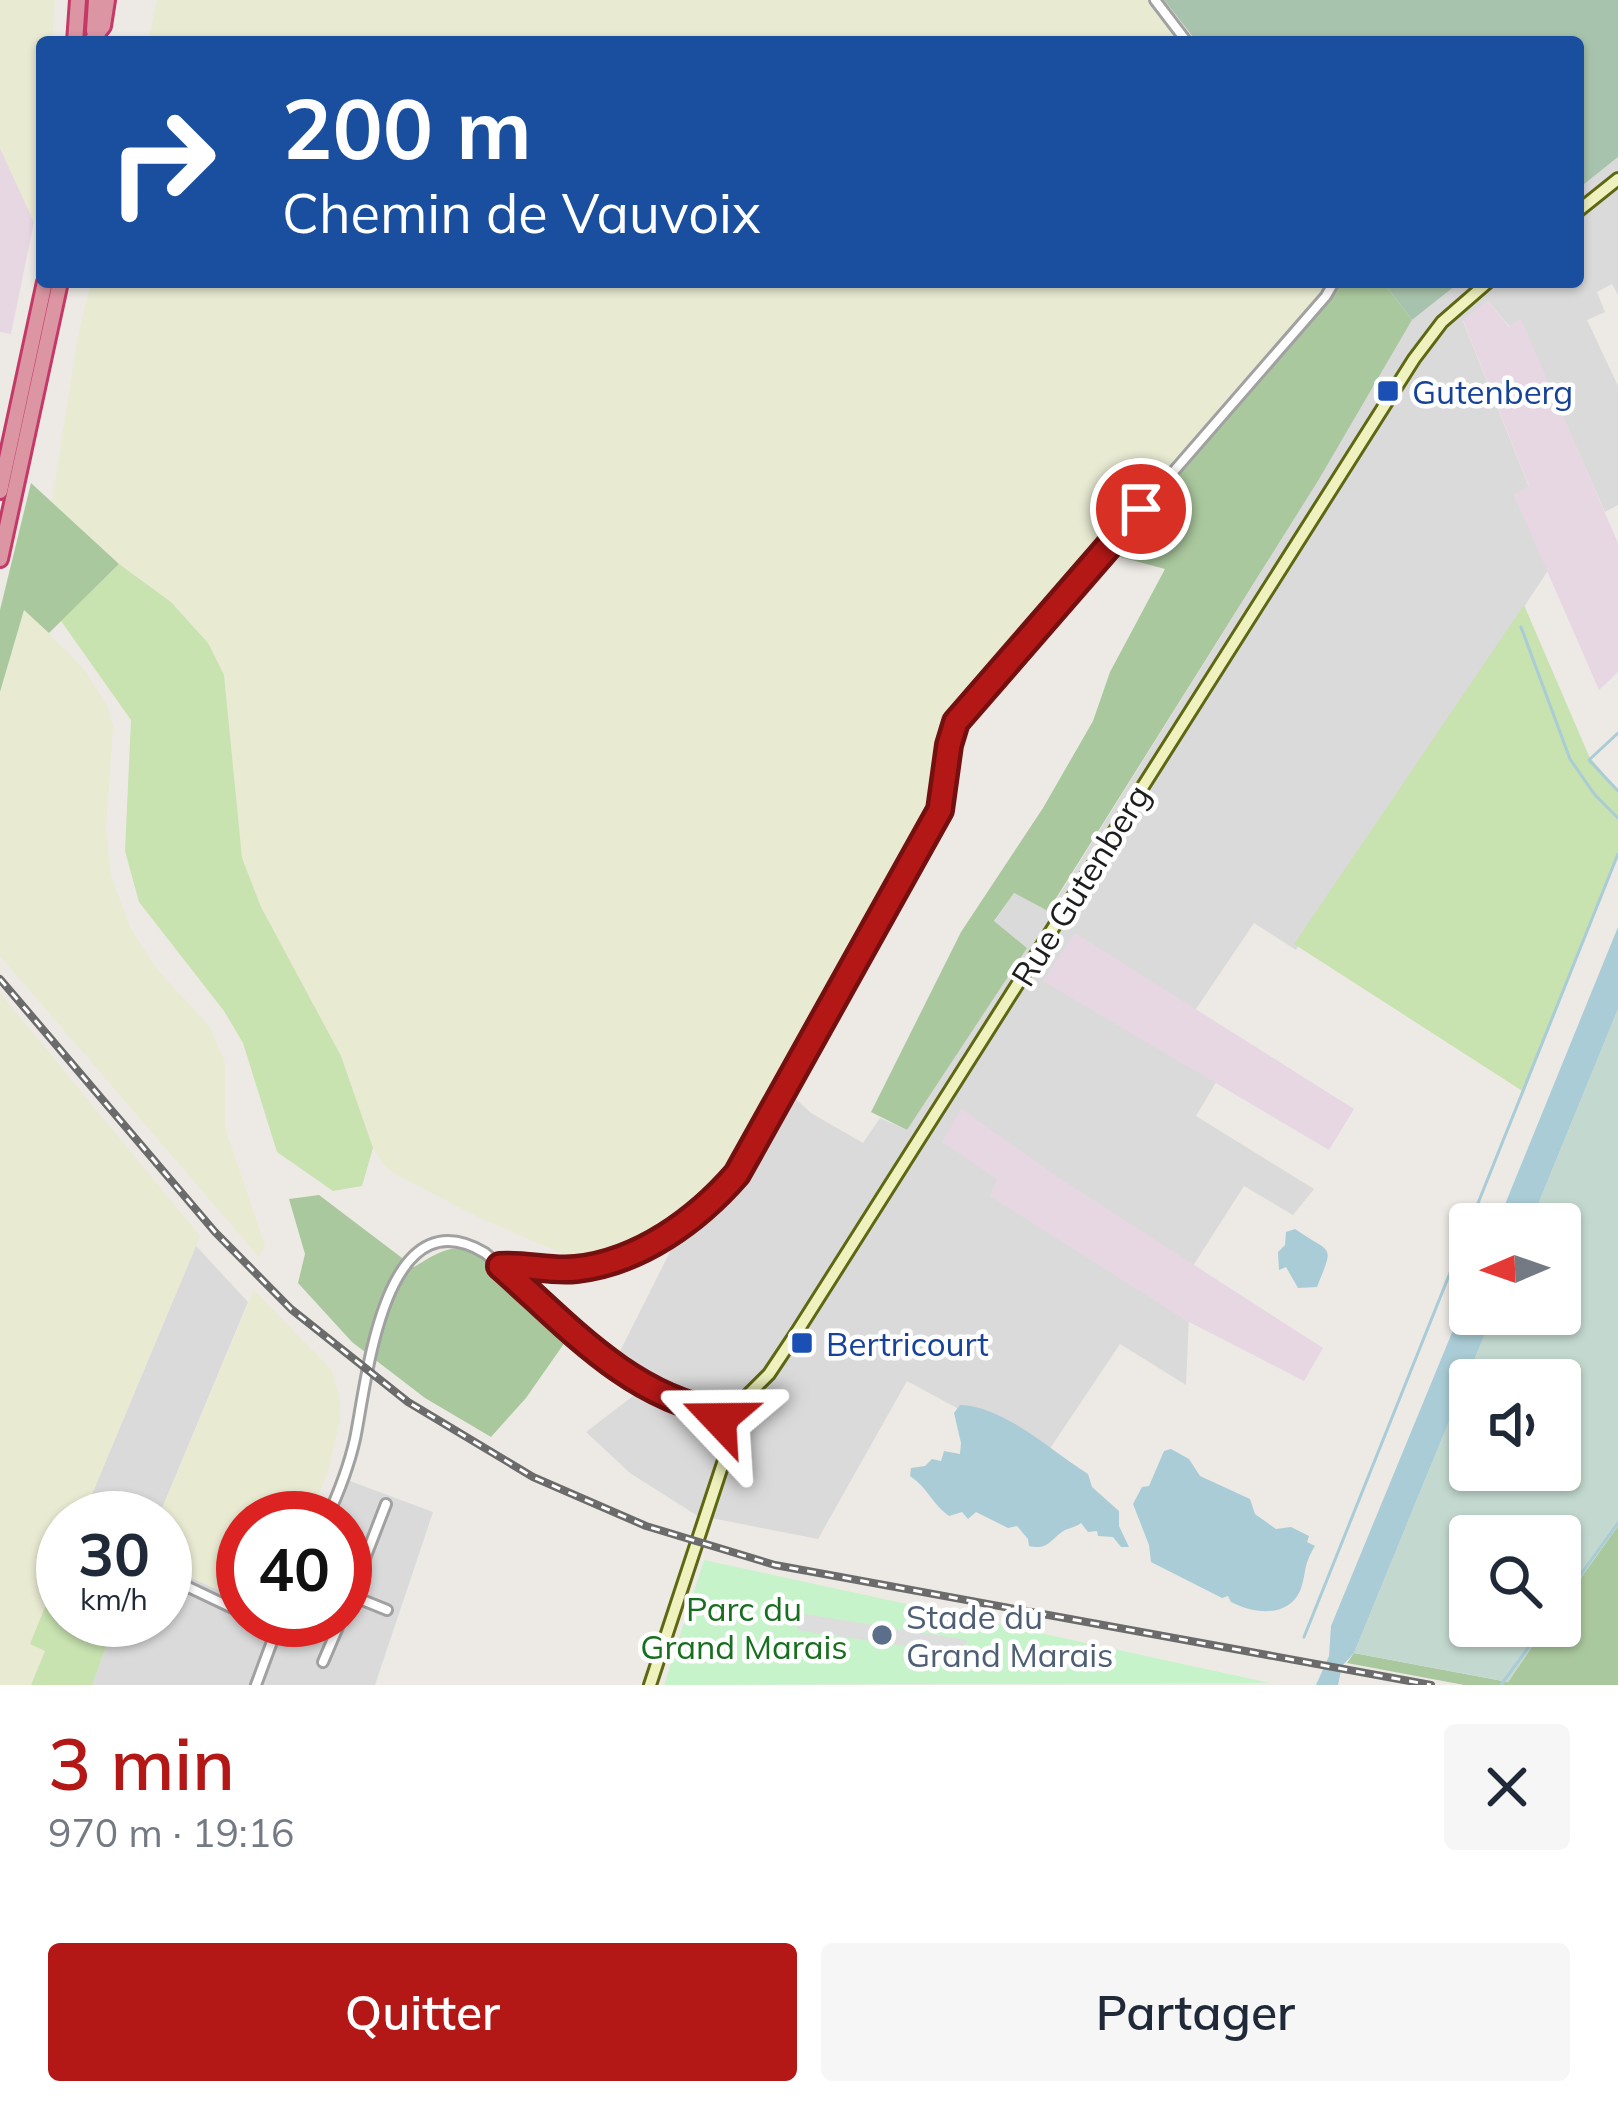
<!DOCTYPE html>
<html lang="fr">
<head>
<meta charset="utf-8">
<style>
	:root { --surface:#fff; --page:#f6f6f7; --text:#1f2937; --muted:#747a83; --accent:#b31817 }
	body { margin:0; font-family:Mulish,sans-serif; background:var(--page); color:var(--text); height:100vh; display:flex; flex-direction:column; font-size:45px; white-space:nowrap }
	* { box-sizing:border-box; margin:0 }
	p { font-size:39px; color:var(--muted) }
	.icon { flex:none; width:66px; height:66px; fill:none; stroke:currentColor; stroke-width:2; stroke-linecap:round; stroke-linejoin:round }
	.map { position:relative; height:1685px; overflow:hidden }
	.drawer { display:flex; flex-direction:column; background:var(--surface); flex:1 }
	.drawer>* { flex:none }
	.hud { position:absolute; left:36px; top:36px; width:1548px; height:252px; border-radius:12px; box-shadow:0 3px 9px #0004; background:#1a4fa0; color:#fff; overflow:hidden }
	.needle { width:78px; rotate:268deg }
	.tools { position:absolute; left:1449px; top:1203px; display:grid; gap:24px }
	.tools a { display:grid; place-items:center; width:132px; height:132px; border-radius:12px; background:var(--surface); box-shadow:0 3px 9px #0004; font-size:60px }
	.speed { position:absolute; left:36px; top:1491px; display:flex; gap:24px; font-size:60px; font-weight:700; text-align:center }
	.speed>* { display:grid; place-content:center; width:156px; height:156px; border-radius:50%; background:var(--surface); box-shadow:0 3px 9px #0004; line-height:1 }
	.speed small { font-size:30px; font-weight:400 }
	.speed .limit { border:18px solid #d22; background:#fff; color:#111 }
	.pin { position:absolute; display:grid; place-items:center; width:102px; height:102px; color:#fff; margin:-51px; border:6px solid #fff; border-radius:50%; box-shadow:0 3px 12px #0007 }
	.me { position:absolute; width:132px; margin:-66px; rotate:293deg; stroke-linejoin:round; filter:drop-shadow(0 0 9px #0008) }
	.turn { display:flex; align-items:center; gap:42px; height:252px; padding:0 48px; font-size:54px }
	.turn .icon { width:156px; height:156px; stroke-width:2.5 }
	.turn b { display:block; font-size:84px; line-height:102px }
	.round { display:grid; place-items:center; flex:none; width:126px; height:126px; border-radius:12px; background:var(--page) }
	.head { display:flex; align-items:center; justify-content:space-between; height:204px; padding:0 48px }
	h1 { font-size:72px; font-weight:600; line-height:90px; color:var(--accent) }
	.cta { display:flex; gap:24px; margin-top:auto; padding:24px 48px }
	.cta a { flex:1; height:138px; border-radius:12px; background:var(--accent); color:#fff; font-size:48px; font-weight:600; line-height:138px; text-align:center }
	.cta a+a { background:var(--page); color:var(--text) }
	.map>svg:first-child { display:block }
</style>
</head>
<body>
<div class="map">
<svg width="1618" height="1685" viewBox="0 0 1618 1685">
	<rect width="100%" height="100%" fill="#edeae5"/>
	<g fill="#dbdada">
		<polygon points="1618,157 1618,295 1612,284 1597,292 1605,312 1587,320 1618,386 1618,505 1605,512 1520,320 1510,327 1488,301 1463,321 1529,487 1514,495 1549,569 1296,950 1254,923 1196,1009 1221,1074 1196,1116 1314,1189 1293,1215 1244,1186 1191,1269 1186,1385 1120,1344 1045,1456 907,1381 818,1539 696,1515 630,1473 586,1432 637,1393 609,1373 679,1234 719,1204 788,1092 811,1113 863,1143 880,1118 907,1130 1027,948 994,922 1014,893 1049,911 1318,481 1412,320 1460,282 1578,282 1578,189"/>
		<polygon points="196,1246 248,1302 158,1518 82,1518"/>
		<polygon points="350,1481 433,1512 375,1685 92,1685 116,1620 165,1620 165,1566 243,1601 243,1620 345,1620 345,1518 336,1518"/>
	</g>
	<g fill="#e6d7e3">
		<polygon points="0,148 34,222 11,334 0,332"/>
		<polygon points="1488,301 1509,327 1521,319 1618,543 1618,672 1599,690 1514,495 1529,486 1463,320"/>
		<polygon points="1075,933 1354,1109 1329,1150 1043,981"/>
		<polygon points="961,1109 1062,1180 1323,1348 1304,1381 1187,1321 990,1196 997,1179 942,1142"/>
	</g>
	<g fill="#e8ead2">
		<polygon points="0,0 55,0 52,42 42,42 42,196 34,222 0,148"/>
		<polygon points="157,0 1164,0 1197,42 148,42"/>
		<polygon points="91,282 1336,282 1325,303 958,725 940,817 788,1092 719,1204 679,1234 598,1257 563,1254 476,1216 393,1173 383,1164 373,1148 341,1056 261,907 242,858 224,675 208,643 171,602 119,564 52,502 78,336"/>
		<polygon points="25,609 82,667 107,705 113,727 106,829 111,876 131,929 157,969 210,1027 225,1063 225,1128 265,1246 259,1257 0,956 0,692"/>
		<polygon points="0,993 200,1236 82,1518 63,1518 63,1563 31,1643 45,1650 31,1685 0,1685"/>
		<polygon points="254,1290 331,1369 339,1396 340,1420 328,1471 309,1518 243,1518 243,1601 165,1566 165,1518 158,1518"/>
	</g>
	<g fill="#c8e2b0">
		<polygon points="119,564 171,602 208,643 224,675 242,858 261,907 341,1056 373,1148 362,1186 333,1191 277,1152 243,1043 224,1011 139,902 125,851 131,720 61,621"/>
		<polygon points="1524,605 1589,756 1618,791 1618,854 1524,1092 1294,944"/>
		<polygon points="63,1563 63,1620 116,1620 92,1685 31,1685 45,1651 30,1644"/>
	</g>
	<g fill="#aac89e">
		<polygon points="1336,282 1383,282 1412,320 1318,481 1048,911 1014,893 994,921 1027,948 907,1130 871,1112 961,932 1043,808 1093,721 1110,672 1165,569 1109,554 1325,303"/>
		<polygon points="31,483 119,564 49,633 24,610 0,692 0,610"/>
		<path d="M319 1195 414 1267C431 1257 446 1245 467 1249 495 1254 548 1314 570 1335L526 1398 491 1437 425 1398 352 1342 298 1283 305 1254 289 1199Z"/>
		<polygon points="1618,1526 1618,1685 1464,1685 1347,1663 1354,1653 1508,1682 1546,1626 1560,1626 1560,1607"/>
	</g>
	<path fill="#c3d9cf" fill-rule="evenodd" d="M1618 1009V1526L1560 1607V1536H1470V1626H1546L1508 1682 1354 1653 1493 1314H1560V1224H1530ZM1470 1380H1560V1470H1470Z"/>
	<g fill="#a8c3ad">
		<polygon points="1164,0 1618,0 1618,157 1578,189 1578,42 1197,42"/>
		<polygon points="1383,282 1460,282 1412,320"/>
	</g>
	<polygon fill="#c6f3ca" points="704,1560 1270,1683 664,1685"/>
	<polygon fill="#ddd" points="798,1613 967,1640 963,1655 797,1630"/>
	<g fill="#aaccd6">
		<polygon points="1618,927 1618,1009 1530,1224 1497,1224"/>
		<path d="M1295 1229C1332 1255 1335 1242 1317 1287L1298 1288 1286 1267 1279 1270 1278 1252 1285 1245 1286 1232Z"/>
		<polygon points="1470,1289 1470,1314 1493,1314 1354,1653 1342,1666 1338,1685 1316,1685 1329,1656 1331,1626"/>
		<path d="M960 1405C1004 1406 1051 1451 1088 1474L1092 1487 1119 1511V1526L1129 1547H1121L1113 1537 1098 1536 1097 1531 1088 1532 1081 1523C1076 1527 1070 1528 1065 1530 1051 1538 1049 1551 1029 1546L1028 1539 1017 1526 1008 1528 976 1512 968 1519 962 1512 949 1516C933 1505 927 1487 910 1476L911 1468 925 1466 932 1459 941 1461 944 1451 960 1454 961 1443 954 1413Z"/>
		<path d="M1171 1449 1189 1459 1200 1476 1250 1499 1255 1514 1276 1529 1291 1527 1309 1536 1307 1542 1315 1546C1302 1567 1307 1574 1300 1591 1287 1619 1252 1613 1231 1602L1228 1596 1222 1598 1151 1562 1149 1545 1133 1504 1142 1487 1149 1486 1164 1451Z"/>
	</g>
	<g fill="none" stroke-linecap="round" stroke-linejoin="round">
		<g stroke="#aaccd6" stroke-width="3">
			<polyline points="1521,627 1570,759 1595,795 1618,818"/>
			<polyline points="1618,733 1589,760 1618,791"/>
			<polyline points="1560,1603 1618,1523"/>
			<polyline points="1304,1637 1618,854"/>
			<polyline points="1501,1685 1544,1626"/>
		</g>
		<defs>
			<g id="street">
				<polyline points="1155,0 1187,42"/>
				<path d="M500 1266C526 1264 550 1272 576 1269 640 1262 697 1220 737 1174L940 810 956 722 1326 296 1334 282"/>
				<path d="M327 1518C339 1492 349 1466 355 1439 367 1382 383 1192 485 1253 557 1314 622 1395 718 1411"/>
				<polyline points="165,1576 243,1613"/>
				<polyline points="345,1593 387,1610"/>
				<polyline points="345,1610 386,1504"/>
				<polyline points="257,1620 276,1629"/>
				<polyline points="323,1662 341,1620"/>
				<polyline points="256,1685 280,1620"/>
			</g>
			<g id="secondary">
				<polyline points="1578,211 1618,179"/>
				<circle cx="731" cy="1414" r="13"/>
				<polyline points="739,1404 769,1374 795,1335 1414,359 1442,322 1488,282"/>
				<polyline points="650,1685 728,1448 731,1426"/>
			</g>
			<g id="highway">
				<polyline points="94,31 96,0"/>
				<polyline points="93,39 103,26 107,0"/>
				<polyline points="75,42 78,0"/>
				<polyline points="0,491 45,282"/>
				<polyline points="0,559 60,282"/>
			</g>
		</defs>
		<use href="#street" stroke="#a1a1a1" stroke-width="14"/>
		<use href="#secondary" stroke="#5e6711" stroke-width="16"/>
		<use href="#highway" stroke="#c43968" stroke-width="20"/>
		<use href="#street" stroke="#fff" stroke-width="8"/>
		<use href="#secondary" stroke="#eff2be" stroke-width="10"/>
		<use href="#highway" stroke="#dc95a2" stroke-width="14"/>
		<defs>
			<polyline id="rail" points="0,979 215,1232 291,1309 408,1402 533,1477 646,1526 775,1565 1431,1685"/>
		</defs>
		<use href="#rail" stroke="#6b6b6b" stroke-width="8"/>
		<use href="#rail" stroke="#fff" stroke-width="3" stroke-dasharray="9" stroke-linecap="butt"/>
	</g>
	<g fill="none" stroke-linecap="round" stroke-linejoin="round">
		<defs>
			<path id="route" d="M719 1419 718 1412C628 1396 566 1324 500 1266 526 1264 551 1272 576 1269 640 1262 697 1220 737 1174L940 810 949 745 956 722 1141 509"/>
		</defs>
		<use href="#route" stroke="#74100f" stroke-width="30"/>
		<use href="#route" stroke="#b31817" stroke-width="21"/>
	</g>
	<g fill="#1a4fb4" stroke="#fff" stroke-width="4.5">
		<rect x="1376" y="379" width="24" height="24" rx="6"/>
		<rect x="790" y="1331" width="24" height="24" rx="6"/>
	</g>
	<circle fill="#5c6f8a" stroke="#fff" stroke-width="4.5" cx="882" cy="1635" r="12"/>
	<g text-anchor="middle" dominant-baseline="central" stroke-width="9" stroke-linejoin="round" paint-order="stroke">
		<g font-size="33" fill="#164399" stroke="#fff" text-anchor="start">
			<text x="1412" y="391">Gutenberg</text>
			<text x="826" y="1343">Bertricourt</text>
		</g>
		<g font-size="33" fill="#1d1d1d" stroke="#fff">
			<text transform="translate(1080 885) rotate(-58)">Rue Gutenberg</text>
		</g>
		<g font-size="33" fill="#186f20" stroke="#fff">
			<text x="744" y="1608">Parc du<tspan x="744" dy="38">Grand Marais</tspan></text>
		</g>
		<g font-size="33" fill="#4e5e75" stroke="#fff" text-anchor="start">
			<text x="906" y="1616">Stade du<tspan x="906" dy="38">Grand Marais</tspan></text>
		</g>
	</g>
</svg>
<div class="tools">
<a><svg class="needle" viewBox="-14 -14 28 28"><path d="M0-13l5 13h-10z" fill="#e53935"/><path d="M0 13l5-13h-10z" fill="#747a83"/></svg></a>
<a><svg class="icon" aria-label="sound" viewBox="0 0 24 24"><path d="M4 9h4l5-4v14l-5-4H4zM17 9q2 3 0 6"/></svg></a>
<a><svg class="icon" aria-label="search" viewBox="0 0 24 24"><circle cx="10" cy="10" r="6"/><path d="M15 15l6 6"/></svg></a>
</div>
<div class="speed"><div>30<small>km/h</small></div><div class="limit">40</div></div>
<div class="pin" style="left:1141px;top:509px;background:#d93025"><svg class="icon" aria-label="arrive" viewBox="0 0 24 24"><path d="M6 21V4h12l-3 4 3 4H6"/></svg></div>
<svg class="me" style="left:719px;top:1419px" viewBox="-20 -20 40 40"><path d="M0-17L14 15 0 8-14 15z" fill="#b31817" stroke="#fff" stroke-width="4"/></svg>
<div class="hud">
<div class="turn"><svg class="icon" aria-label="right" viewBox="0 0 24 24"><path d="M7 20v-9h11M14 6l5 5-5 5"/></svg><div><b>200 m</b>Chemin de Vauvoix</div></div>
</div>
</div>
<section class="drawer">
<div class="head"><div><h1>3 min</h1><p>970 m · 19:16</p></div><a class="round"><svg class="icon" aria-label="close" viewBox="0 0 24 24"><path d="M6 6l12 12M18 6L6 18"/></svg></a></div>
<div class="cta"><a>Quitter</a><a>Partager</a></div>
</section>
</body>
</html>
